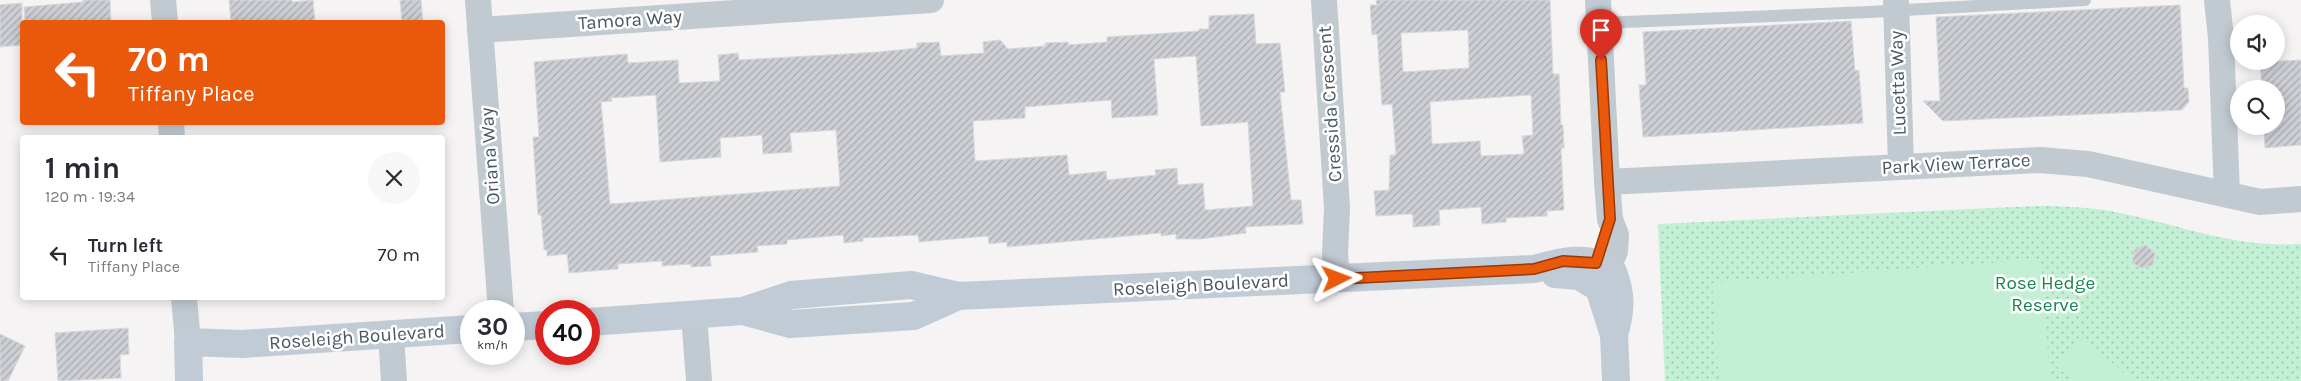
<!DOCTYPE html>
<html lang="en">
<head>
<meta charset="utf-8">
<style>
	:root { --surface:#fff; --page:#f7f7f7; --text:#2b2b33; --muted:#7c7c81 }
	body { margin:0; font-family:Karla,sans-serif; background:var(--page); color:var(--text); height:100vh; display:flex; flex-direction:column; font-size:19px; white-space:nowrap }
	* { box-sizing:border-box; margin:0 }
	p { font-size:16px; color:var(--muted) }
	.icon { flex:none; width:28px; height:28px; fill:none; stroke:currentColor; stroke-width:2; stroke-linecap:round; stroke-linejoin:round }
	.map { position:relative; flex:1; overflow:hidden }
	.panel { position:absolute; left:20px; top:135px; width:425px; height:165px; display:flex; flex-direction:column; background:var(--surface); border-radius:5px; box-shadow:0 2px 12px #0003 }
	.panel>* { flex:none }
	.banner { position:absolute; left:20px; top:20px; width:425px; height:105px; border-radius:5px; box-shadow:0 2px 12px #0003; background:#ea580c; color:#fff; overflow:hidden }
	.fabs { position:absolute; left:2230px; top:15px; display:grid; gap:10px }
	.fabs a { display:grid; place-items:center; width:55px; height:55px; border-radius:50%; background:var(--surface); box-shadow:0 2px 12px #0003; font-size:25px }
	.speed { position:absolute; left:460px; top:300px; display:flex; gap:10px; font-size:25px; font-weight:700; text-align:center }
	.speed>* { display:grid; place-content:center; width:65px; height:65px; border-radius:50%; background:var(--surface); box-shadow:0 2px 12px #0003; line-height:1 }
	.speed small { font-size:12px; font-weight:400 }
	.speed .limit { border:8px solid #d22; background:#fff; color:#111 }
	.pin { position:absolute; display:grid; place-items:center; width:42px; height:42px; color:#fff; margin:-51px -21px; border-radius:50% 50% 50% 0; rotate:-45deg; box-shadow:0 0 5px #0007 }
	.pin .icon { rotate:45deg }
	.me { position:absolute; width:55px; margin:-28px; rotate:87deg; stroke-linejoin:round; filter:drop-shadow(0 0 4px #0008) }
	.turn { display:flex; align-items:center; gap:18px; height:105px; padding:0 25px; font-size:22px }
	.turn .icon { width:65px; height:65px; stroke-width:2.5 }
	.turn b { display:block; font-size:35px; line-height:42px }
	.round { display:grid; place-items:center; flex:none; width:52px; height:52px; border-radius:26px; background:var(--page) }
	.overview { display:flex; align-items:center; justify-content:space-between; height:85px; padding:0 25px }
	h1 { font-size:30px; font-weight:700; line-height:38px }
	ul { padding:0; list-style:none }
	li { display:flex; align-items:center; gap:15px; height:70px; padding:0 25px }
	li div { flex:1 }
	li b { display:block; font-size:19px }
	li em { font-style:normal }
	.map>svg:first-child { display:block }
</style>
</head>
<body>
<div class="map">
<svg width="2301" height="381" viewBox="0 0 2301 381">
	<defs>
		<pattern id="green-dots" width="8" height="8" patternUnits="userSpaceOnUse" patternTransform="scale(1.25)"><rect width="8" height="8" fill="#c3f0d5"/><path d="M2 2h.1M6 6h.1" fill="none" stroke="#a0c5b0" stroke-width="1.8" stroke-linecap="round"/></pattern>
		<pattern id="building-hatch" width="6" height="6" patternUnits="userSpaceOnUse" patternTransform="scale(1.25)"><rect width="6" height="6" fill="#cdcfd5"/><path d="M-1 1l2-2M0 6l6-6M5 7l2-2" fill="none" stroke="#a8abb0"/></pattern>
	</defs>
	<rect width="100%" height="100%" fill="#f5f3f3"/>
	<path fill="url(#green-dots)" d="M2035 206C2066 206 2095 207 2125 214 2186 227 2237 248 2301 244V381H1665L1658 224Z"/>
	<g fill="#c3f0d5">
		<polygon points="2041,259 2050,381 1719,381 1712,283"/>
		<polygon points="2082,336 2133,381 2073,381 2056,366"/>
	</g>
	<g fill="url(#building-hatch)" stroke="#d7d9de" fill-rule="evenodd">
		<polygon points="83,0 110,0 111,22 25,22 24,7 83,2"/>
		<polygon points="229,0 292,0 292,2 313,0 315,22 231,22"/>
		<polygon points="400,0 421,0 423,22 402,22"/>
		<path d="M1376 0H1550L1553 74H1559L1561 125H1563L1564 148H1561L1564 210 1547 211V216L1506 218V222L1482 224 1481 207 1439 210 1440 225 1413 227V215L1410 214 1376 216 1374 191 1389 190 1390 155H1396L1392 104 1382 105 1377 34 1372 35 1370 5H1377ZM1468 30 1469 68 1403 72 1401 33ZM1531 95 1533 135 1522 136 1524 154 1481 156 1480 141 1432 144 1430 102Z"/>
		<polygon points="22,3 22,45 0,47 0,5"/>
		<polygon points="2180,5 2184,88 2188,88 2189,102 2182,110 1943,121 1923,101 1940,101 1936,17"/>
		<path d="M1254 14 1256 44 1280 43 1285 92H1280L1291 200H1301L1303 224 1245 227 1246 233 1201 239H1176V234L1161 236V233L1007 247V242L989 244 988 236 919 242 918 235 863 238V241L844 243 843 235 787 240V244L757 246 758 252 710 256 711 266 691 267V264L662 266V261L618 264V269L569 273 567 254 547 256V250H544L541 215H538L533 137H539L534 62 627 54 628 63 678 60 679 83 720 81 718 55 738 53 739 60 879 52 917 48V43L939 42 941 56 984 53 983 42 1000 40 1008 49 1045 46V43L1068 42V45L1107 42V37L1199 31V29H1209V16ZM1196 56 1201 126 1248 122 1253 206 1205 210 1203 183 1178 185 1177 168 1155 170 1156 175 1107 180 1106 171 1069 175 1067 155 975 161 973 121 1025 118V107L1111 100 1112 118 1158 115 1154 59ZM656 95 660 162 721 157 720 138 762 135 763 154 792 152 790 133 836 130 840 186 610 204 601 102 612 101 611 98Z"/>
		<polygon points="1851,21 1855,71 1859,70 1863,123 1643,137 1639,85 1646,85 1643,32"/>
		<polygon points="2301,60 2301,145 2265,148 2264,126 2276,126 2276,89 2262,89 2260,62"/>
		<polygon points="2146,245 2155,253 2153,265 2142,268 2132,263 2135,249"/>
		<polygon points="128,328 129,354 120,355 121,378 58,381 55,333"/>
		<polygon points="0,334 25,346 8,381 0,381"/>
	</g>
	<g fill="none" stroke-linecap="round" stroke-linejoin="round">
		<polyline stroke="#c1cad1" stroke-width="12" points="1599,23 1870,12 2085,0"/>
		<g stroke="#c1cad1" stroke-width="26">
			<polyline points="163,0 165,22"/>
			<polyline points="478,0 501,311"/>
			<polyline points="1324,0 1337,208 1335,253 1337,279"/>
			<polyline points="1896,0 1901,166"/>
			<polyline points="2217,0 2221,38 2227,194"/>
			<polyline points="480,30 931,0"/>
			<polyline points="171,122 172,138"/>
			<polyline points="1607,182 2040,160 2088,164 2260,202 2301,199"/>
			<polyline points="1593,282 1608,268 1615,251 1616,235 1610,219 1607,182 1598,0"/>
			<polyline points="184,298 188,342"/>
			<polyline points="694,315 699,381"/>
			<polyline points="391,335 394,381"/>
		</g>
		<g stroke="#c1cbd6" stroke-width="28">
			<polyline points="1555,274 1579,276 1599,288 1614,335 1616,381"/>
			<polyline points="743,311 790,324 914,316 958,296"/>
			<path d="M589 322 743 311 791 295 911 285 958 296 1534 269C1559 262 1590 253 1613 272 1622 296 1621 310 1614 335"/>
			<polyline points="514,327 546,325"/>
			<polyline points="189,381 188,342 242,344 471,329"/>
		</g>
	</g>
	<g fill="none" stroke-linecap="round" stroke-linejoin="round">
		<defs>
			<polyline id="route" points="1337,279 1534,269 1563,261 1596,263 1610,219 1601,60"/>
		</defs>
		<use href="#route" stroke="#983908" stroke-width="12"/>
		<use href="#route" stroke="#ea580c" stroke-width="9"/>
	</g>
	<g text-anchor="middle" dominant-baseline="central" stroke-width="5" stroke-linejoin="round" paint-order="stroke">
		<g font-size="19" fill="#4a5660" stroke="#fff">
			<text transform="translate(630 20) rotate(-4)">Tamora Way</text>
			<text transform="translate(1898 83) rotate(-92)">Lucetta Way</text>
			<text transform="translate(1330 104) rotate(-94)">Cressida Crescent</text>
			<text transform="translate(490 156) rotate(-94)">Oriana Way</text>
			<text transform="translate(1956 164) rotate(-3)">Park View Terrace</text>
			<text transform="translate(1201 285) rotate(-3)">Roseleigh Boulevard</text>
			<text transform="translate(357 337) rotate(-4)">Roseleigh Boulevard</text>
		</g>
		<g font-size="19" fill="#18844f" stroke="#fff">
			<text x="2045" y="283">Rose Hedge<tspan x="2045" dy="22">Reserve</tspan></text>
		</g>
	</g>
</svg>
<div class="fabs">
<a><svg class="icon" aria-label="sound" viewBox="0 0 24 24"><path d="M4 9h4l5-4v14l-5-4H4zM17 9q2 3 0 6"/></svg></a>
<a><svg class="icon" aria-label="search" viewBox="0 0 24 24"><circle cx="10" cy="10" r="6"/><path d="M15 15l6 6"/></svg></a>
</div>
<div class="speed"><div>30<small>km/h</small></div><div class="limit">40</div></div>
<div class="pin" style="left:1601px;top:60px;background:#d93025"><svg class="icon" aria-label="arrive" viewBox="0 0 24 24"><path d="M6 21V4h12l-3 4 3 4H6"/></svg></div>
<svg class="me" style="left:1337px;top:279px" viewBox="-20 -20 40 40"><path d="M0-17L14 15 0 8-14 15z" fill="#ea580c" stroke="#fff" stroke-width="4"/></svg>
<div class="banner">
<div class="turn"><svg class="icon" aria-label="left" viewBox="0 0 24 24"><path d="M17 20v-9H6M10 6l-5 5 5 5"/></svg><div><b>70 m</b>Tiffany Place</div></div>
</div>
<section class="panel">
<div class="overview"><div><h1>1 min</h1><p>120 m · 19:34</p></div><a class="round"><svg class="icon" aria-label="close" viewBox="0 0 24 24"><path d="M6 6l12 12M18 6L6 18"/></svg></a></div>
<ul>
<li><svg class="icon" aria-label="left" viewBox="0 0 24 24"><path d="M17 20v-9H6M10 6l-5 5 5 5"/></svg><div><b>Turn left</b><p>Tiffany Place</p></div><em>70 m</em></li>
</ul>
</section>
</div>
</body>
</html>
